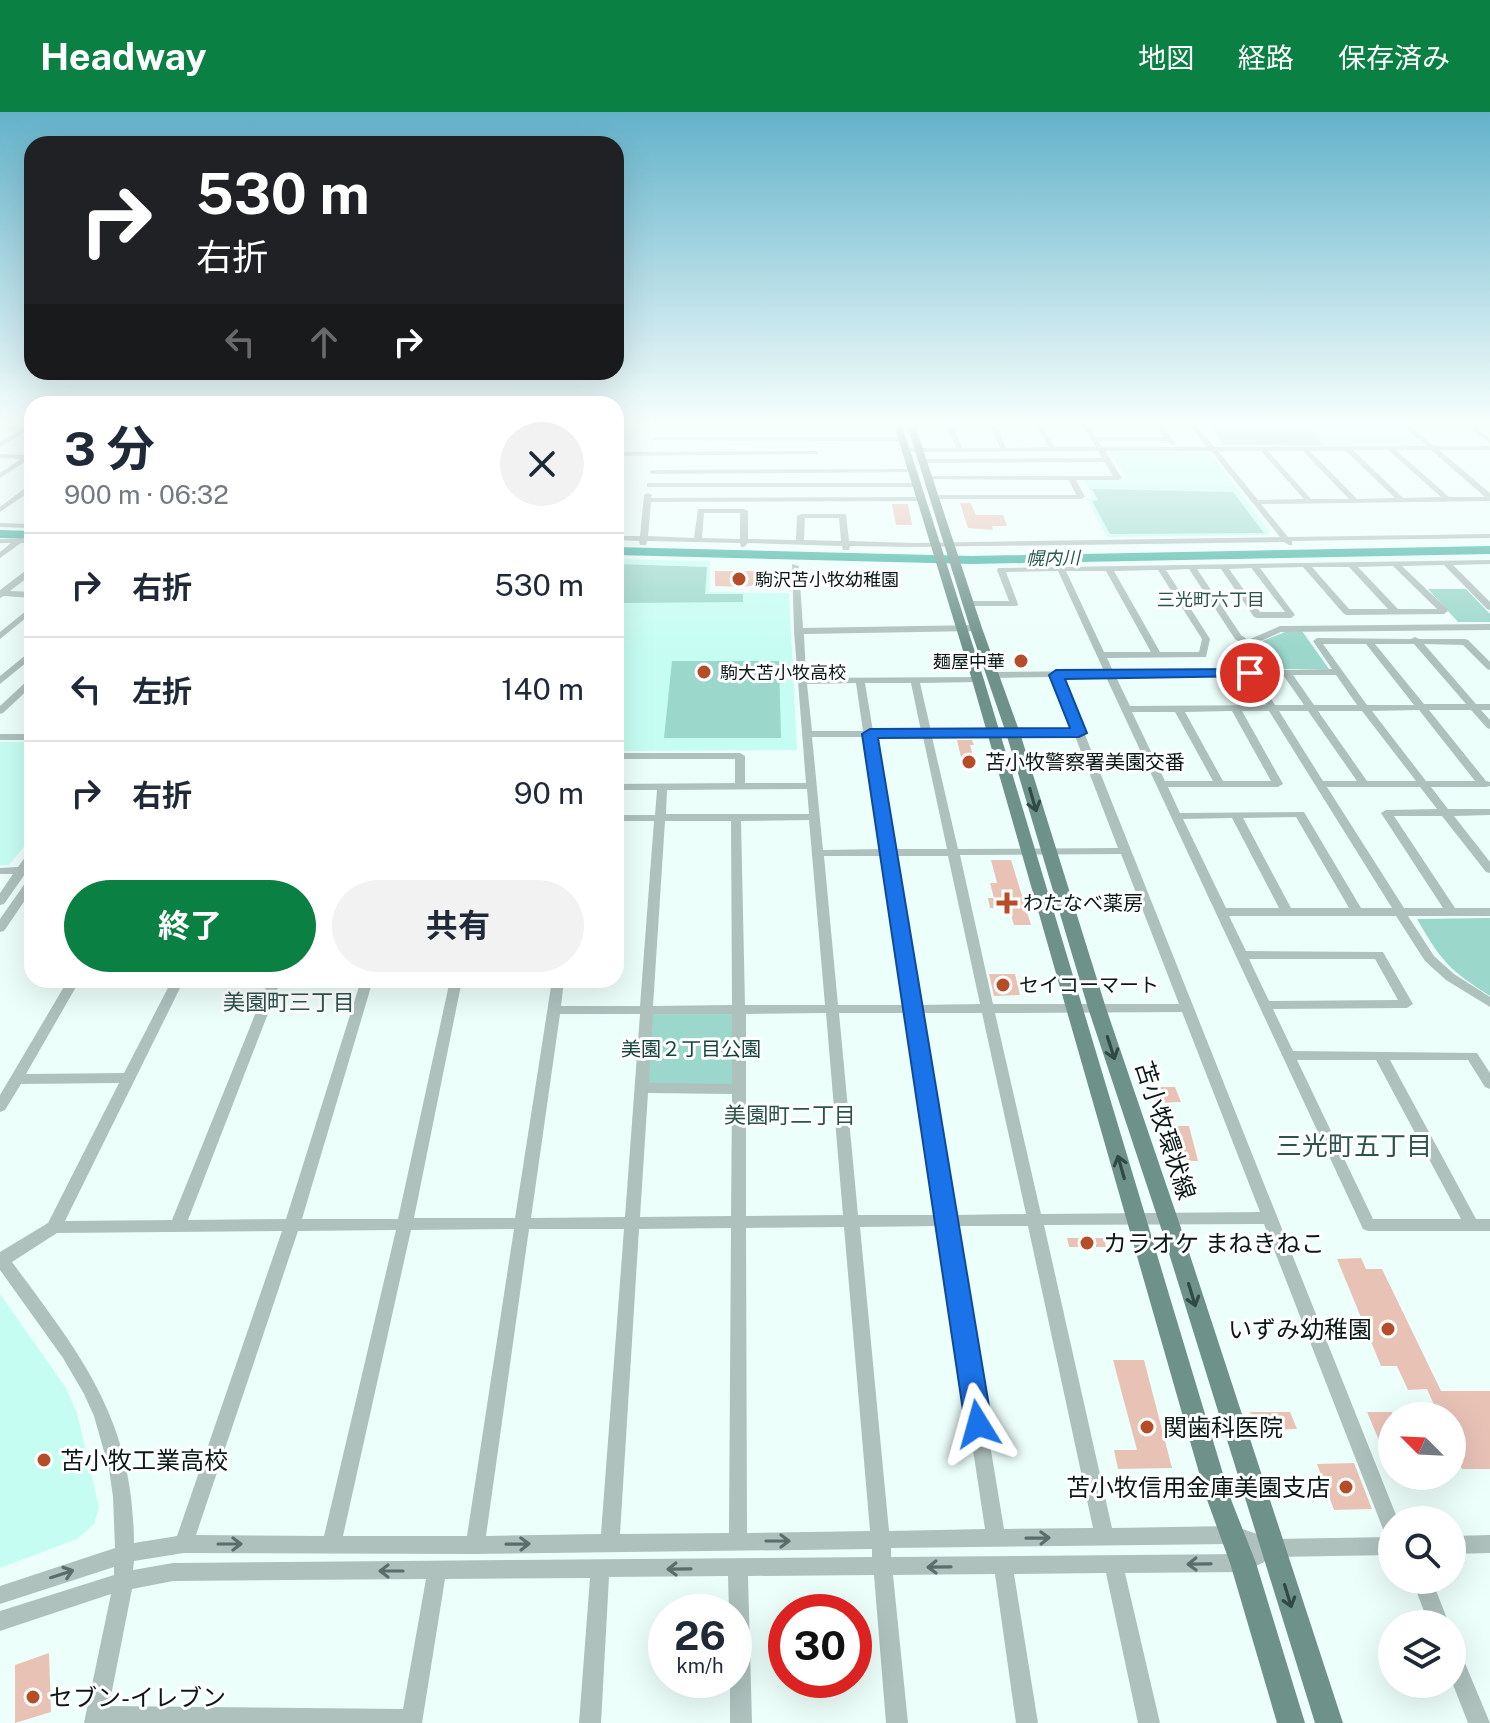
<!DOCTYPE html>
<html lang="ja">
<head>
<meta charset="utf-8">
<style>
	:root { --surface:#fff; --page:#f2f2f3; --text:#1f2937; --muted:#747a83; --line:#e0e1e3; --accent:#0b8043 }
	body { margin:0; font-family:"Public Sans","Noto Sans JP",sans-serif; background:var(--page); color:var(--text); height:100vh; display:flex; flex-direction:column; font-size:30px; white-space:nowrap }
	* { box-sizing:border-box; margin:0 }
	p { font-size:26px; color:var(--muted) }
	.icon { flex:none; width:44px; height:44px; fill:none; stroke:currentColor; stroke-width:2; stroke-linecap:round; stroke-linejoin:round }
	.map { position:relative; flex:1; overflow:hidden }
	.sheet { position:absolute; left:24px; top:284px; width:600px; height:592px; display:flex; flex-direction:column; background:var(--surface); border-radius:24px; box-shadow:0 8px 32px #0002 }
	.sheet>* { flex:none }
	.hud { position:absolute; left:24px; top:24px; width:600px; height:244px; border-radius:24px; box-shadow:0 8px 32px #0002; background:#202124; color:#fff; overflow:hidden }
	.needle { width:52px; rotate:294deg }
	.fabs { position:absolute; left:1378px; top:1290px; display:grid; gap:16px }
	.fabs a { display:grid; place-items:center; width:88px; height:88px; border-radius:50%; background:var(--surface); box-shadow:0 8px 32px #0002; font-size:40px }
	.speed { position:absolute; left:648px; top:1482px; display:flex; gap:16px; font-size:40px; font-weight:700; text-align:center }
	.speed>* { display:grid; place-content:center; width:104px; height:104px; border-radius:50%; background:var(--surface); box-shadow:0 8px 32px #0002; line-height:1 }
	.speed small { font-size:20px; font-weight:400 }
	.speed .limit { border:12px solid #d22; background:#fff; color:#111 }
	.pin { position:absolute; display:grid; place-items:center; width:68px; height:68px; color:#fff; margin:-34px; border:4px solid #fff; border-radius:50%; box-shadow:0 2px 8px #0007 }
	.me { position:absolute; width:88px; margin:-44px; rotate:352deg; stroke-linejoin:round; filter:drop-shadow(0 0 6px #0008) }
	.turn { display:flex; align-items:center; gap:28px; height:168px; padding:0 40px; font-size:36px }
	.turn .icon { width:104px; height:104px; stroke-width:2.5 }
	.turn b { display:block; font-size:56px; line-height:68px }
	.lanes { display:flex; align-items:center; height:76px; padding:0 40px; background:#0003; justify-content:center; gap:40px; direction:ltr }
	.lanes .off { opacity:.35 }
	.round { display:grid; place-items:center; flex:none; width:84px; height:84px; border-radius:42px; background:var(--page) }
	.head { display:flex; align-items:center; justify-content:space-between; height:136px; padding:0 40px }
	h1 { font-size:48px; font-weight:700; line-height:60px }
	.action { display:flex; gap:16px; margin-top:auto; padding:16px 40px }
	.action a { flex:1; height:92px; border-radius:48px; background:var(--accent); color:#fff; font-size:32px; font-weight:700; line-height:92px; text-align:center }
	.action a+a { background:var(--page); color:var(--text) }
	ul { padding:0; list-style:none }
	li { display:flex; align-items:center; gap:24px; height:104px; padding:0 40px; border-top:2px solid var(--line) }
	li div { flex:1 }
	li b { display:block; font-size:30px }
	li em { font-style:normal }
	header { display:flex; align-items:center; gap:48px; box-sizing:border-box; height:112px; padding:0 40px; background:var(--accent); color:#fff }
	header strong { font-size:38px }
	nav { display:flex; gap:44px; margin-inline-start:auto; font-size:28px }
	.map>svg:first-child { display:block }
</style>
</head>
<body>
<header>
<strong>Headway</strong>
<nav><a>地図</a><a>経路</a><a>保存済み</a></nav>
</header>
<div class="map">
<svg width="1490" height="1611" viewBox="0 0 1490 1611">
	<rect width="100%" height="100%" fill="#edfffb"/>
	<g fill="#c6fdf2">
		<polygon points="1205,313 1401,313 1427,335 1222,334"/>
		<polygon points="1109,339 1209,340 1270,420 1266,423 1107,425 1087,387 1094,387 1084,368 1126,367"/>
		<polygon points="616,447 710,449 709,480 789,481 797,638 616,639"/>
		<polygon points="0,630 32,630 32,725 9,753 0,753"/>
		<polygon points="0,1182 66,1276 77,1301 99,1395 94,1412 77,1427 0,1456"/>
	</g>
	<g fill="#9bd7cb">
		<polygon points="1209,313 1305,313 1324,333 1225,333"/>
		<polygon points="1092,377 1233,380 1264,421 1110,422 1092,389 1098,388"/>
		<polygon points="616,452 707,455 705,482 743,482 743,490 616,491"/>
		<polygon points="1428,477 1466,477 1490,502 1490,510 1458,510"/>
		<polygon points="1302,519 1329,557 1256,557 1249,543 1253,533 1285,520"/>
		<polygon points="672,549 779,549 781,626 664,626"/>
		<path d="M1490 806V884C1449 858 1441 849 1417 807Z"/>
		<polygon points="649,898 739,898 738,977 642,976"/>
	</g>
	<g fill="none" stroke-linecap="round" stroke-linejoin="round">
		<g fill="#3baf9d" fill-rule="evenodd">
			<polygon points="0,418 32,419 32,427 0,426"/>
			<polygon points="1490,434 1490,442 972,452 616,443 616,435 972,444"/>
		</g>
	</g>
	<g fill="#e9c2b6">
		<polygon points="960,391 971,391 976,403 1003,403 1007,414 992,414 993,418 968,416"/>
		<polygon points="892,392 908,392 912,413 896,413"/>
		<polygon points="715,459 759,459 760,472 744,475 715,474"/>
		<polygon points="957,628 972,628 974,633 970,633 976,654 963,654"/>
		<polygon points="991,748 1011,748 1031,813 1014,813 1009,796 990,796 988,786 994,786 990,771 997,771"/>
		<polygon points="989,862 1015,862 1020,883 994,884"/>
		<polygon points="1149,975 1175,975 1181,990 1155,991"/>
		<polygon points="1166,1014 1189,1014 1198,1049 1180,1049"/>
		<polygon points="1067,1126 1104,1126 1106,1135 1069,1135"/>
		<polygon points="1361,1146 1366,1157 1382,1157 1441,1279 1490,1279 1490,1357 1462,1357 1452,1334 1452,1304 1439,1304 1427,1277 1408,1278 1397,1254 1381,1254 1337,1147"/>
		<polygon points="1113,1248 1144,1248 1172,1356 1118,1357 1114,1338 1137,1338"/>
		<polygon points="1250,1300 1290,1300 1297,1317 1256,1318"/>
		<polygon points="1367,1300 1392,1300 1392,1328 1379,1328"/>
		<polygon points="1354,1351 1372,1397 1334,1398 1317,1352"/>
		<polygon points="49,1541 51,1600 15,1611 15,1553"/>
	</g>
	<g fill="none" stroke-linecap="round" stroke-linejoin="round">
		<g fill="#aec1bd" fill-rule="evenodd">
			<polygon points="0,313 32,314 32,318 28,318 0,335 0,330 19,318 0,317"/>
			<path d="M947 313H953L962 336H1000L990 313H996L1006 336 1049 335 1035 313H1041L1055 335H1096L1082 313H1088L1096 325H1164L1155 313H1161L1176 332 1171 333 1167 329H1098L1102 335H1207L1190 313H1196L1214 335 1426 334 1402 313H1408L1434 334H1490V338H1439L1490 381V389L1261 392 1288 425 1490 422V426L1292 429V433H1289L1284 430 915 435 850 434 849 438H843L842 434 748 431 744 435H741L740 431 647 429 646 433H640L639 429 616 428V424H640L644 383 648 381 652 383 651 386 919 385 923 387 919 389 651 390 648 424 694 426 698 397H744L748 399V427L796 428 797 404 801 402H846L849 429 915 431 1280 425 1211 339H1105L1122 366 1118 368H1076L1085 385 1081 387H931L930 385 934 383H1076L1069 368 927 367V365L929 364H1113L1105 350 924 351 921 349 924 347 1102 346 1098 339 905 340 902 338 905 336H956ZM1353 338H1388L1441 385 1403 386ZM1396 338H1431L1485 385H1449ZM1218 339H1261L1304 387 1258 388ZM1268 339H1303L1349 387H1311ZM1310 339H1346L1395 386 1357 387ZM704 401H740V427L702 426ZM805 406H839L841 429 804 428Z"/>
			<polygon points="1466,313 1472,313 1490,326 1490,331"/>
			<polygon points="656,325 901,325 904,327 901,329 654,328 653,327"/>
			<polygon points="815,339 818,341 817,342 616,344 616,340"/>
			<polygon points="32,340 31,346 0,366 0,361 21,347 0,346 0,342 26,343"/>
			<polygon points="911,357 913,358 913,360 652,362 649,360 652,358"/>
			<polygon points="647,371 915,371 919,373 915,375 647,375"/>
			<polygon points="29,373 32,373 32,378 0,400 0,395"/>
			<polygon points="0,411 32,412 32,416 0,415"/>
			<polygon points="0,427 32,427 32,431 21,431 0,446 0,440 11,431 0,431"/>
			<path d="M1490 448V452L1453 453 1490 490V498L1487 497 1444 453 1402 454 1447 497 1448 499 1444 502 1347 503 1344 502 1303 455 1260 456 1295 503 1291 506H1257L1254 505 1221 457H1197L1241 523 1248 528 1280 514 1490 512V518L1281 520 1252 533 1248 543 1255 561 1275 593H1304L1281 560 1283 558 1332 557 1313 529 1317 526 1411 527 1415 525 1419 527H1465L1468 528 1490 550V558L1487 557 1463 533 1424 532 1476 592H1490V598H1481L1490 608V617L1487 616 1471 598H1429L1486 669 1490 670V674L1486 675H1431L1448 697H1490V703L1454 704 1490 750V761L1486 760 1442 704H1394L1455 796H1490V804H1408L1434 844 1454 862 1490 885V895L1446 868 1425 849 1396 804H1229L1246 839 1383 840 1413 892 1407 896 1273 897 1293 939 1477 941 1490 961V977L1485 975 1468 948H1390L1476 1107H1490V1119H1368L1363 1117 1106 565H1062L1398 1408H1392V1443L1275 1445 1243 1460 1125 1461 1160 1611H1138L1106 1461 1014 1462 1038 1611H1016L995 1462 893 1463 908 1611H886L874 1463 748 1464 752 1611H730V1568H734V1500H729L728 1464 609 1465 601 1611H579L590 1466 445 1467 422 1611H84L111 1482 0 1519V1499L114 1463V1455L0 1492V1474L115 1436 113 1385 109 1357 94 1304 84 1282 63 1246 0 1158V1140L48 1111 119 971 21 972 5 998 0 1000V983L68 868H80L26 962 124 961 172 868H184L65 1109 172 1108 269 868H281L188 1108 286 1107 361 868H373L302 1107H398L450 868H462L414 1106H515L552 868H564L561 894H640L654 709H616V703H655L657 678H616V672L735 671V647H616V641H740L745 644V671H806L794 519 792 452 799 454 803 516 976 513 980 516 976 519 804 522 806 566 978 565 981 566V570L920 571 931 619 1073 618 1052 565 994 566 989 563 994 560 1104 559 1058 459 1006 460 1018 492 1017 494H966V490L969 489H1009L997 458 998 456ZM1393 454 1437 497H1398L1358 455ZM1312 455H1349L1388 497H1349ZM1252 456V457L1285 500H1260L1229 457ZM1189 457 1235 527 1243 532 1238 543 1244 558 1113 559 1107 546 1206 545 1210 527 1166 458ZM1158 458 1202 527 1199 540H1160L1114 459ZM1066 459H1106L1151 540H1104ZM1323 532H1366L1414 593H1367ZM1375 532H1414L1466 592H1424ZM1293 563H1336L1357 593H1314ZM1247 564 1266 593 1130 594 1116 565ZM856 571 863 619H812L807 572ZM865 571H911L921 619H873ZM1419 598 1475 669H1426L1372 599ZM1232 599 1271 669H1223L1185 600ZM1242 599H1269L1392 796H1361L1304 700 1180 701 1168 675H1278L1283 672ZM1279 599H1308L1357 669H1323ZM1318 599H1362L1416 669H1367ZM1132 600H1175L1213 669H1165ZM1075 624 1118 736 958 737 932 625ZM812 625H864L881 737 823 738ZM874 625H923L947 737H892ZM1327 675H1420L1437 697 1386 698 1381 701 1443 796H1404ZM807 677 809 702H666L667 678ZM1296 705 1349 796H1291L1243 706ZM1232 706 1279 796H1226L1183 707ZM809 708 825 893H745L741 709ZM665 709H731L732 893 653 894ZM1121 742 1179 892H993L960 743ZM824 744H882L905 893H838ZM893 744H948L980 892 918 893ZM1249 847H1375L1398 888 1269 889ZM1182 900 1260 1100 1041 1102 995 901ZM826 901 843 1103 746 1104V902ZM839 901H906L937 1103H858ZM919 901H982L1026 1102 952 1103ZM560 902H640L625 1105 531 1106ZM653 902H732V972L649 971ZM1297 948H1376L1461 1107H1373ZM648 981 732 982 731 1104 640 1105ZM1264 1112 1383 1417 1385 1423 1390 1425 1273 1427 1233 1414 1112 1416 1044 1113ZM939 1114 985 1417 889 1419 860 1115ZM954 1114H1028L1093 1416 1004 1417ZM844 1115 870 1419 747 1421 746 1116ZM731 1116 729 1421 620 1422 639 1117ZM514 1117 467 1424H343L411 1118ZM529 1117H624L601 1422 486 1424ZM396 1118 324 1424 196 1423 298 1119ZM282 1119 177 1424 134 1431C133 1306 82 1245 12 1150L57 1121ZM1233 1432 1250 1438 1242 1442 891 1445V1436ZM872 1437V1445L173 1451 133 1458 134 1449 184 1441 475 1442ZM426 1467 403 1597 109 1594 132 1477 173 1469Z"/>
			<polygon points="29,456 32,456 32,462 10,479 32,480 32,486 4,484 0,486 0,478"/>
			<polygon points="32,494 32,501 0,527 0,520"/>
			<polygon points="32,538 32,546 0,572 0,564"/>
			<polygon points="32,566 32,574 3,601 0,602 0,594 29,567"/>
			<rect x="0" y="622" width="32" height="6"/>
			<polygon points="32,740 32,751 30,755 32,755 32,761 25,762 4,792 0,793 0,781 13,762 0,762 0,756 18,755 28,741"/>
			<polygon points="32,766 32,778 4,819 0,820 0,807 28,767"/>
			<polygon points="1490,1423 1490,1441 1452,1442 1452,1424"/>
			<polygon points="1412,1468 1432,1468 1449,1512 1429,1512"/>
			<polygon points="1452,1534 1459,1537 1490,1611 1468,1611 1452,1570"/>
		</g>
		<g fill="#6e918a" fill-rule="evenodd">
			<polygon points="894,313 902,313 984,568 1230,1385 1256,1451 1305,1611 1277,1611 1230,1451 1206,1385 972,568"/>
			<polygon points="907,313 915,313 982,516 1020,621 1106,896 1182,1119 1343,1611 1315,1611 1162,1119 1088,896 1006,621 970,516"/>
		</g>
	</g>
	<defs><path id="oneway-shaft" d="M-6 0H5M1.5-3L5.5 0L1.5 3" fill="none" stroke-width="1.6" stroke-linecap="round" stroke-linejoin="round" transform="scale(2)"/></defs>
	<g stroke="#314944">
		<use href="#oneway-shaft" transform="translate(1033 688) rotate(74)"/>
		<use href="#oneway-shaft" transform="translate(1111 936) rotate(72)"/>
		<use href="#oneway-shaft" transform="translate(1121 1055) rotate(-106)"/>
		<use href="#oneway-shaft" transform="translate(1192 1183) rotate(73)"/>
		<use href="#oneway-shaft" transform="translate(1288 1484) rotate(73)"/>
	</g>
	<g stroke="#5b6d6a">
		<use href="#oneway-shaft" transform="translate(1038 1426) rotate(-1)"/>
		<use href="#oneway-shaft" transform="translate(778 1429)"/>
		<use href="#oneway-shaft" transform="translate(230 1432)"/>
		<use href="#oneway-shaft" transform="translate(518 1432) rotate(-1)"/>
		<use href="#oneway-shaft" transform="translate(1199 1452) rotate(179)"/>
		<use href="#oneway-shaft" transform="translate(939 1455) rotate(179)"/>
		<use href="#oneway-shaft" transform="translate(679 1457) rotate(179)"/>
		<use href="#oneway-shaft" transform="translate(391 1459) rotate(180)"/>
		<use href="#oneway-shaft" transform="translate(62 1462) rotate(-18)"/>
	</g>
	<linearGradient id="sky" x2="0" y2="1"><stop stop-color="#63b2ca"/><stop offset="0.58" stop-color="#f7fffd"/><stop offset="1" stop-color="#f7fffd" stop-opacity="0"/></linearGradient>
	<rect width="1490" height="538" fill="url(#sky)"/>
	<polygon fill="#1a73e8" stroke="#114b97" stroke-width="2" points="1250,557 1257,561 1255,564 1065,567 1087,621 1079,625 878,626 992,1312 988,1320 978,1323 969,1320 965,1312 862,622 870,617 1070,616 1049,563 1056,558"/>
	<g fill="#b44d28" stroke="#fff" stroke-width="3">
		<circle cx="739" cy="467" r="8"/>
		<circle cx="1021" cy="549" r="8"/>
		<circle cx="704" cy="560" r="8"/>
		<circle cx="969" cy="650" r="8"/>
		<path d="M1003 779h8v8h8v8h-8v8h-8v-8h-8v-8h8z"/>
		<circle cx="1003" cy="873" r="8"/>
		<circle cx="1087" cy="1131" r="8"/>
		<circle cx="1388" cy="1217" r="8"/>
		<circle cx="1147" cy="1315" r="8"/>
		<circle cx="44" cy="1348" r="8"/>
		<circle cx="1346" cy="1375" r="8"/>
		<circle cx="33" cy="1585" r="8"/>
	</g>
	<g text-anchor="middle" dominant-baseline="central" stroke-width="6" stroke-linejoin="round" paint-order="stroke">
		<g font-size="18" font-style="italic" fill="#2a5a51" stroke="#fff">
			<text transform="translate(1053 446) rotate(-1)">幌内川</text>
		</g>
		<g font-size="18" fill="#081916" stroke="#fff" text-anchor="start">
			<text x="755" y="467">駒沢苫小牧幼稚園</text>
			<text x="1005" y="549" text-anchor="end">麺屋中華</text>
			<text x="720" y="560">駒大苫小牧高校</text>
		</g>
		<g font-size="18" fill="#2b544d" stroke="#fff">
			<text x="1211" y="487">三光町六丁目</text>
		</g>
		<g font-size="20" fill="#081916" stroke="#fff" text-anchor="start">
			<text x="985" y="650">苫小牧警察署美園交番</text>
			<text x="1023" y="791">わたなべ薬房</text>
			<text x="1019" y="873">セイコーマート</text>
		</g>
		<g font-size="20" fill="#13453e" stroke="#fff">
			<text x="691" y="937">美園２丁目公園</text>
		</g>
		<g font-size="22" fill="#2b544d" stroke="#fff">
			<text x="289" y="890">美園町三丁目</text>
			<text x="790" y="1003">美園町二丁目</text>
		</g>
		<g font-size="24" fill="#081916" stroke="#fff">
			<text transform="translate(1166 1018) rotate(72)">苫小牧環状線</text>
		</g>
		<g font-size="24" fill="#081916" stroke="#fff" text-anchor="start">
			<text x="1103" y="1131">カラオケ まねきねこ</text>
			<text x="1372" y="1217" text-anchor="end">いずみ幼稚園</text>
			<text x="1163" y="1315">関歯科医院</text>
			<text x="60" y="1348">苫小牧工業高校</text>
			<text x="1330" y="1375" text-anchor="end">苫小牧信用金庫美園支店</text>
			<text x="49" y="1585">セブン-イレブン</text>
		</g>
		<g font-size="26" fill="#2b544d" stroke="#fff">
			<text x="1354" y="1033">三光町五丁目</text>
		</g>
	</g>
</svg>
<div class="fabs">
<a><svg class="needle" viewBox="-14 -14 28 28"><path d="M0-13l5 13h-10z" fill="#e53935"/><path d="M0 13l5-13h-10z" fill="#747a83"/></svg></a>
<a><svg class="icon" aria-label="search" viewBox="0 0 24 24"><circle cx="10" cy="10" r="6"/><path d="M15 15l6 6"/></svg></a>
<a><svg class="icon" aria-label="layers" viewBox="0 0 24 24"><path d="M12 4l9 5-9 5-9-5zM3 14l9 5 9-5"/></svg></a>
</div>
<div class="speed"><div>26<small>km/h</small></div><div class="limit">30</div></div>
<div class="pin" style="left:1250px;top:561px;background:#d93025"><svg class="icon" aria-label="arrive" viewBox="0 0 24 24"><path d="M6 21V4h12l-3 4 3 4H6"/></svg></div>
<svg class="me" style="left:978px;top:1312px" viewBox="-20 -20 40 40"><path d="M0-17L14 15 0 8-14 15z" fill="#1a73e8" stroke="#fff" stroke-width="4"/></svg>
<div class="hud">
<div class="turn"><svg class="icon" aria-label="right" viewBox="0 0 24 24"><path d="M7 20v-9h11M14 6l5 5-5 5"/></svg><div><b>530 m</b>右折</div></div>
<div class="lanes"><svg class="icon off" aria-label="left" viewBox="0 0 24 24"><path d="M17 20v-9H6M10 6l-5 5 5 5"/></svg><svg class="icon off" aria-label="ahead" viewBox="0 0 24 24"><path d="M12 20V5M6 11l6-6 6 6"/></svg><svg class="icon" aria-label="right" viewBox="0 0 24 24"><path d="M7 20v-9h11M14 6l5 5-5 5"/></svg></div>
</div>
<section class="sheet">
<div class="head"><div><h1>3 分</h1><p>900 m · 06:32</p></div><a class="round"><svg class="icon" aria-label="close" viewBox="0 0 24 24"><path d="M6 6l12 12M18 6L6 18"/></svg></a></div>
<ul>
<li><svg class="icon" aria-label="right" viewBox="0 0 24 24"><path d="M7 20v-9h11M14 6l5 5-5 5"/></svg><div><b>右折</b></div><em>530 m</em></li>
<li><svg class="icon" aria-label="left" viewBox="0 0 24 24"><path d="M17 20v-9H6M10 6l-5 5 5 5"/></svg><div><b>左折</b></div><em>140 m</em></li>
<li><svg class="icon" aria-label="right" viewBox="0 0 24 24"><path d="M7 20v-9h11M14 6l5 5-5 5"/></svg><div><b>右折</b></div><em>90 m</em></li>
</ul>
<div class="action"><a>終了</a><a>共有</a></div>
</section>
</div>
</body>
</html>
